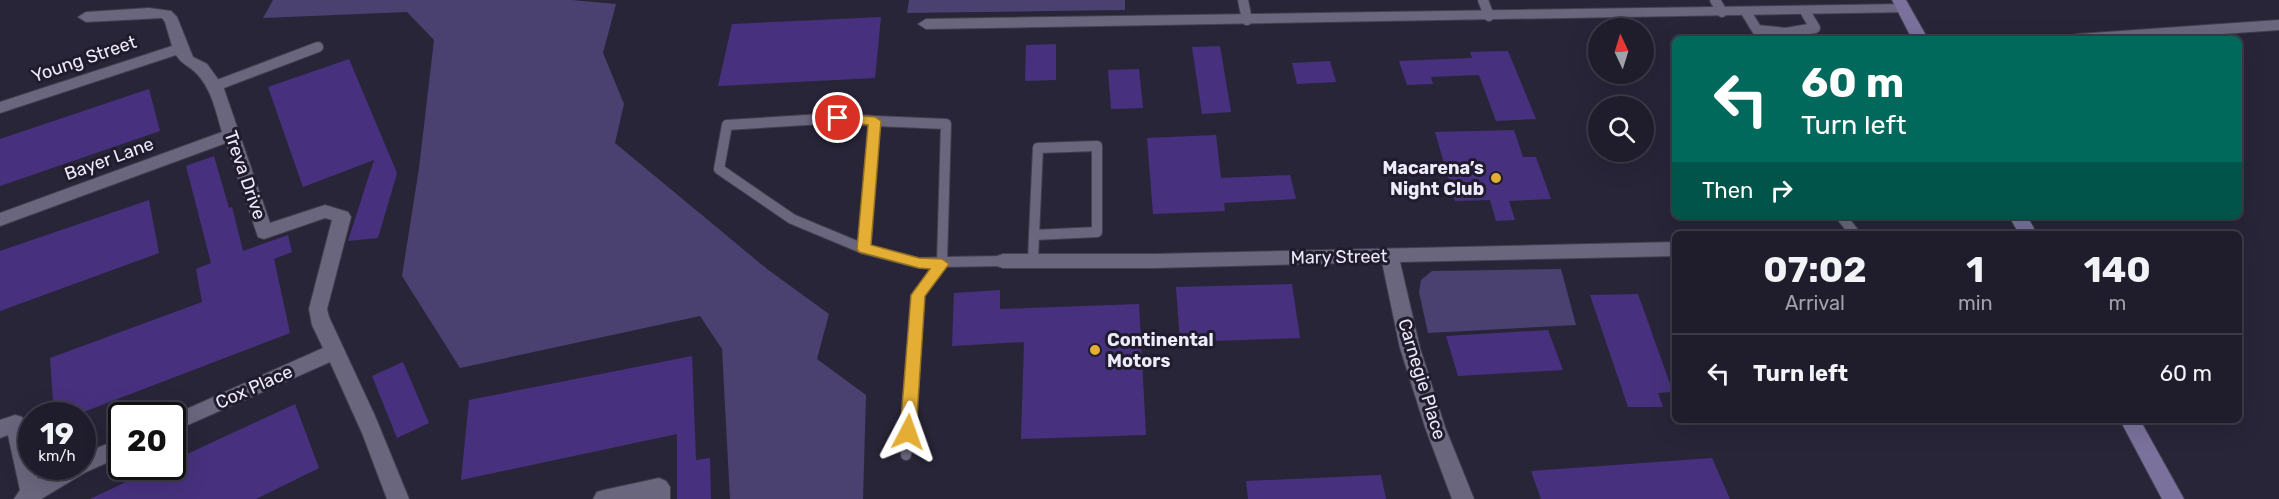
<!DOCTYPE html>
<html lang="en">
<head>
<meta charset="utf-8">
<style>
	:root { --surface:#1f1c2b; --page:#2c2937; --text:#f1f3f6; --muted:#a1a1a9; --line:#3c3a47 }
	body { margin:0; font-family:Rubik,sans-serif; background:var(--page); color:var(--text); height:100vh; display:flex; flex-direction:column; font-size:22px; white-space:nowrap }
	* { box-sizing:border-box; margin:0 }
	p { font-size:20px; color:var(--muted) }
	.icon { flex:none; width:33px; height:33px; fill:none; stroke:currentColor; stroke-width:2; stroke-linecap:round; stroke-linejoin:round }
	.map { position:relative; flex:1; overflow:hidden }
	.panel { position:absolute; left:1672px; top:231px; width:570px; height:192px; display:flex; flex-direction:column; background:var(--surface); border-radius:9px; box-shadow:0 6px 24px #0002,0 0 0 2px var(--line) }
	.panel>* { flex:none }
	.banner { position:absolute; left:1672px; top:36px; width:570px; height:183px; border-radius:9px; box-shadow:0 6px 24px #0002,0 0 0 2px var(--line); background:#00695c; color:#fff; overflow:hidden }
	.needle { width:39px; rotate:356deg }
	.tools { position:absolute; left:1588px; top:18px; display:grid; gap:12px }
	.tools a { display:grid; place-items:center; width:66px; height:66px; border-radius:50%; background:var(--surface); box-shadow:0 6px 24px #0002,0 0 0 2px var(--line); font-size:30px }
	.speed { position:absolute; left:18px; top:402px; display:flex; gap:12px; font-size:30px; font-weight:700; text-align:center }
	.speed>* { display:grid; place-content:center; width:78px; height:78px; border-radius:50%; background:var(--surface); box-shadow:0 6px 24px #0002,0 0 0 2px var(--line); line-height:1 }
	.speed small { font-size:15px; font-weight:400 }
	.speed .limit { border:3px solid #111; border-radius:9px; background:#fff; color:#111 }
	.pin { position:absolute; display:grid; place-items:center; width:51px; height:51px; color:#fff; margin:-26px; border:3px solid #fff; border-radius:50%; box-shadow:0 2px 6px #0007 }
	.me { position:absolute; width:66px; margin:-33px; rotate:4deg; stroke-linejoin:round; filter:drop-shadow(0 0 4px #0008) }
	.turn { display:flex; align-items:center; gap:21px; height:126px; padding:0 30px; font-size:27px }
	.turn .icon { width:78px; height:78px; stroke-width:2.5 }
	.turn b { display:block; font-size:42px; line-height:51px }
	.then { display:flex; align-items:center; height:57px; padding:0 30px; background:#0003; gap:12px; font-size:22px }
	.eta { display:flex; justify-content:space-evenly; align-items:center; height:102px; text-align:center }
	.eta b { font-size:36px; font-weight:700; line-height:42px }
	ul { padding:0; list-style:none }
	li { display:flex; align-items:center; gap:18px; height:78px; padding:0 30px; border-top:2px solid var(--line) }
	li div { flex:1 }
	li b { display:block; font-size:22px }
	li em { font-style:normal }
	.map>svg:first-child { display:block }
</style>
</head>
<body>
<div class="map">
<svg width="2279" height="499" viewBox="0 0 2279 499">
	<rect width="100%" height="100%" fill="#292539"/>
	<g fill="#4b4170">
		<polygon points="273,0 572,0 616,4 603,53 624,104 615,143 767,269 829,314 817,359 866,395 863,499 730,499 722,349 700,316 460,368 402,276 419,168 434,40 407,12 263,18"/>
		<polygon points="909,0 1125,0 1125,10 907,13"/>
		<polygon points="1561,269 1576,325 1428,333 1419,292 1421,280 1432,271"/>
	</g>
	<g fill="#47317e">
		<polygon points="881,17 875,78 718,86 732,24"/>
		<polygon points="1056,44 1056,80 1025,81 1026,45"/>
		<polygon points="1220,46 1231,112 1202,114 1192,47"/>
		<polygon points="1508,51 1536,119 1496,121 1479,75 1431,77 1433,84 1407,85 1399,61 1472,58 1470,52"/>
		<polygon points="349,59 397,173 378,238 348,241 374,160 303,187 268,87"/>
		<polygon points="1330,61 1336,82 1297,84 1292,63"/>
		<polygon points="1139,69 1143,108 1111,109 1108,70"/>
		<polygon points="149,89 160,131 0,186 0,139"/>
		<polygon points="1514,130 1523,157 1536,157 1551,199 1509,201 1515,220 1496,221 1490,200 1455,201 1435,132"/>
		<polygon points="1216,135 1221,178 1290,175 1296,199 1224,203 1225,211 1153,214 1147,138"/>
		<polygon points="214,156 229,208 232,207 243,251 288,235 292,252 274,259 290,333 73,416 54,416 50,358 202,302 196,269 211,263 186,166"/>
		<polygon points="149,200 159,253 0,311 0,251"/>
		<polygon points="1292,284 1300,338 1180,342 1176,287"/>
		<polygon points="1000,290 1000,309 1139,304 1146,435 1021,439 1024,342 952,346 954,293"/>
		<polygon points="1638,294 1673,392 1658,393 1663,407 1628,407 1590,295"/>
		<polygon points="1548,330 1563,370 1458,376 1446,336"/>
		<polygon points="692,356 696,460 710,458 711,499 677,499 677,434 461,480 469,400"/>
		<polygon points="403,362 429,423 397,438 372,376"/>
		<polygon points="295,404 319,468 256,499 90,499 160,466 172,466 172,461"/>
		<polygon points="1712,458 1730,499 1541,499 1531,471"/>
		<polygon points="1381,475 1386,499 1248,499 1246,481"/>
	</g>
	<g fill="none" stroke-linecap="round" stroke-linejoin="round">
		<defs>
			<g id="service">
				<polyline points="1243,0 1247,20"/>
				<polyline points="1483,0 1489,16"/>
				<polyline points="1715,0 1722,12"/>
				<polyline points="1746,12 1757,30 1786,33 1815,28 1805,11"/>
				<polyline points="2078,39 2279,25"/>
				<polyline points="215,86 318,47"/>
				<polygon points="875,121 946,124 942,262 919,263 864,249"/>
				<polygon points="1097,146 1097,232 1034,235 1038,148"/>
				<polyline points="1841,216 1855,234"/>
				<polyline points="864,249 792,219 719,169 727,125 839,118 875,121"/>
				<polyline points="1033,261 1034,235"/>
				<polyline points="942,262 1003,261"/>
				<polyline points="906,455 918,295 942,262"/>
			</g>
			<g id="minor">
				<polygon points="1904,4 1911,9 1909,12 926,29 918,24 926,19"/>
				<path d="M149 8 171 11 177 17 193 57 207 64 223 86 270 223 325 205 348 212 351 217 327 309 329 317 375 416 409 499H387L362 433 330 362 172 432V416H171L323 348 312 325 309 309 332 220 325 218 264 239 258 237 226 143 0 226V213L222 132C216 112 212 90 197 74 190 66 182 65 176 55L0 113V102L172 46 165 22 162 18 86 22 78 17 86 12Z"/>
				<polygon points="1676,242 1676,256 1400,262 1420,348 1445,427 1474,499 1452,499 1425,427 1400,348 1382,262 1154,268 1003,268 997,266 994,261 997,256 1003,254 1154,254"/>
				<path d="M15 415 22 417C30 432 32 450 32 466H35L38 479 59 466H82V454L122 438V456L86 472 41 499H14L20 490 8 435 0 438V420Z"/>
				<polygon points="659,478 666,481 670,487 670,499 593,499 597,492 604,490"/>
			</g>
			<g id="secondary">
				<polygon points="1892,0 1906,0 1928,39 1912,39"/>
				<polygon points="2009,216 2027,216 2037,234 2019,234"/>
				<polygon points="2120,420 2140,420 2184,499 2162,499"/>
			</g>
		</defs>
		<use href="#service" stroke="#423f4f" stroke-width="12"/>
		<use href="#minor" stroke="#423f4f" stroke-width="2"/>
		<use href="#secondary" stroke="#423f4f" stroke-width="2"/>
		<use href="#service" stroke="#6a667d" stroke-width="10"/>
		<use href="#minor" fill="#6a667d" fill-rule="evenodd"/>
		<use href="#secondary" fill="#7a729c" fill-rule="evenodd"/>
	</g>
	<polygon fill="#e4ae35" stroke="#947122" stroke-width="1.5" points="838,114 875,117 881,121 871,245 919,258 942,259 949,264 925,296 916,432 913,437 908,438 902,437 900,432 911,295 930,269 919,268 859,252 857,249 868,125 834,121 832,118 834,115"/>
	<g fill="#e4ae35" stroke="#201c2e" stroke-width="2">
		<circle cx="1496" cy="178" r="6"/>
		<circle cx="1095" cy="350" r="6"/>
	</g>
	<g text-anchor="middle" dominant-baseline="central" stroke-width="6" stroke-linejoin="round" paint-order="stroke">
		<g font-size="18" fill="#edebf9" stroke="#201c2e">
			<text transform="translate(84 59) rotate(-19)">Young Street</text>
			<text transform="translate(109 159) rotate(-20)">Bayer Lane</text>
			<text transform="translate(245 175) rotate(71)">Treva Drive</text>
			<text transform="translate(1339 257) rotate(-1)">Mary Street</text>
			<text transform="translate(1422 379) rotate(73)">Carnegie Place</text>
			<text transform="translate(254 387) rotate(-24)">Cox Place</text>
		</g>
		<g font-size="18" font-weight="bold" fill="#edebf9" stroke="#201c2e" text-anchor="end">
			<text x="1484" y="168">Macarena’s<tspan x="1484" dy="21">Night Club</tspan></text>
			<text x="1107" y="340" text-anchor="start">Continental<tspan x="1107" dy="21">Motors</tspan></text>
		</g>
	</g>
</svg>
<div class="tools">
<a><svg class="needle" viewBox="-14 -14 28 28"><path d="M0-13l5 13h-10z" fill="#e53935"/><path d="M0 13l5-13h-10z" fill="#a1a1a9"/></svg></a>
<a><svg class="icon" aria-label="search" viewBox="0 0 24 24"><circle cx="10" cy="10" r="6"/><path d="M15 15l6 6"/></svg></a>
</div>
<div class="speed"><div>19<small>km/h</small></div><div class="limit">20</div></div>
<div class="pin" style="left:838px;top:118px;background:#d93025"><svg class="icon" aria-label="arrive" viewBox="0 0 24 24"><path d="M6 21V4h12l-3 4 3 4H6"/></svg></div>
<svg class="me" style="left:908px;top:432px" viewBox="-20 -20 40 40"><path d="M0-17L14 15 0 8-14 15z" fill="#e4ae35" stroke="#fff" stroke-width="4"/></svg>
<div class="banner">
<div class="turn"><svg class="icon" aria-label="left" viewBox="0 0 24 24"><path d="M17 20v-9H6M10 6l-5 5 5 5"/></svg><div><b>60 m</b>Turn left</div></div>
<div class="then">Then<svg class="icon" aria-label="right" viewBox="0 0 24 24"><path d="M7 20v-9h11M14 6l5 5-5 5"/></svg></div>
</div>
<section class="panel">
<div class="eta">
<div><b>07:02</b><p>Arrival</p></div>
<div><b>1</b><p>min</p></div>
<div><b>140</b><p>m</p></div>
</div>
<ul>
<li><svg class="icon" aria-label="left" viewBox="0 0 24 24"><path d="M17 20v-9H6M10 6l-5 5 5 5"/></svg><div><b>Turn left</b></div><em>60 m</em></li>
</ul>
</section>
</div>
</body>
</html>
